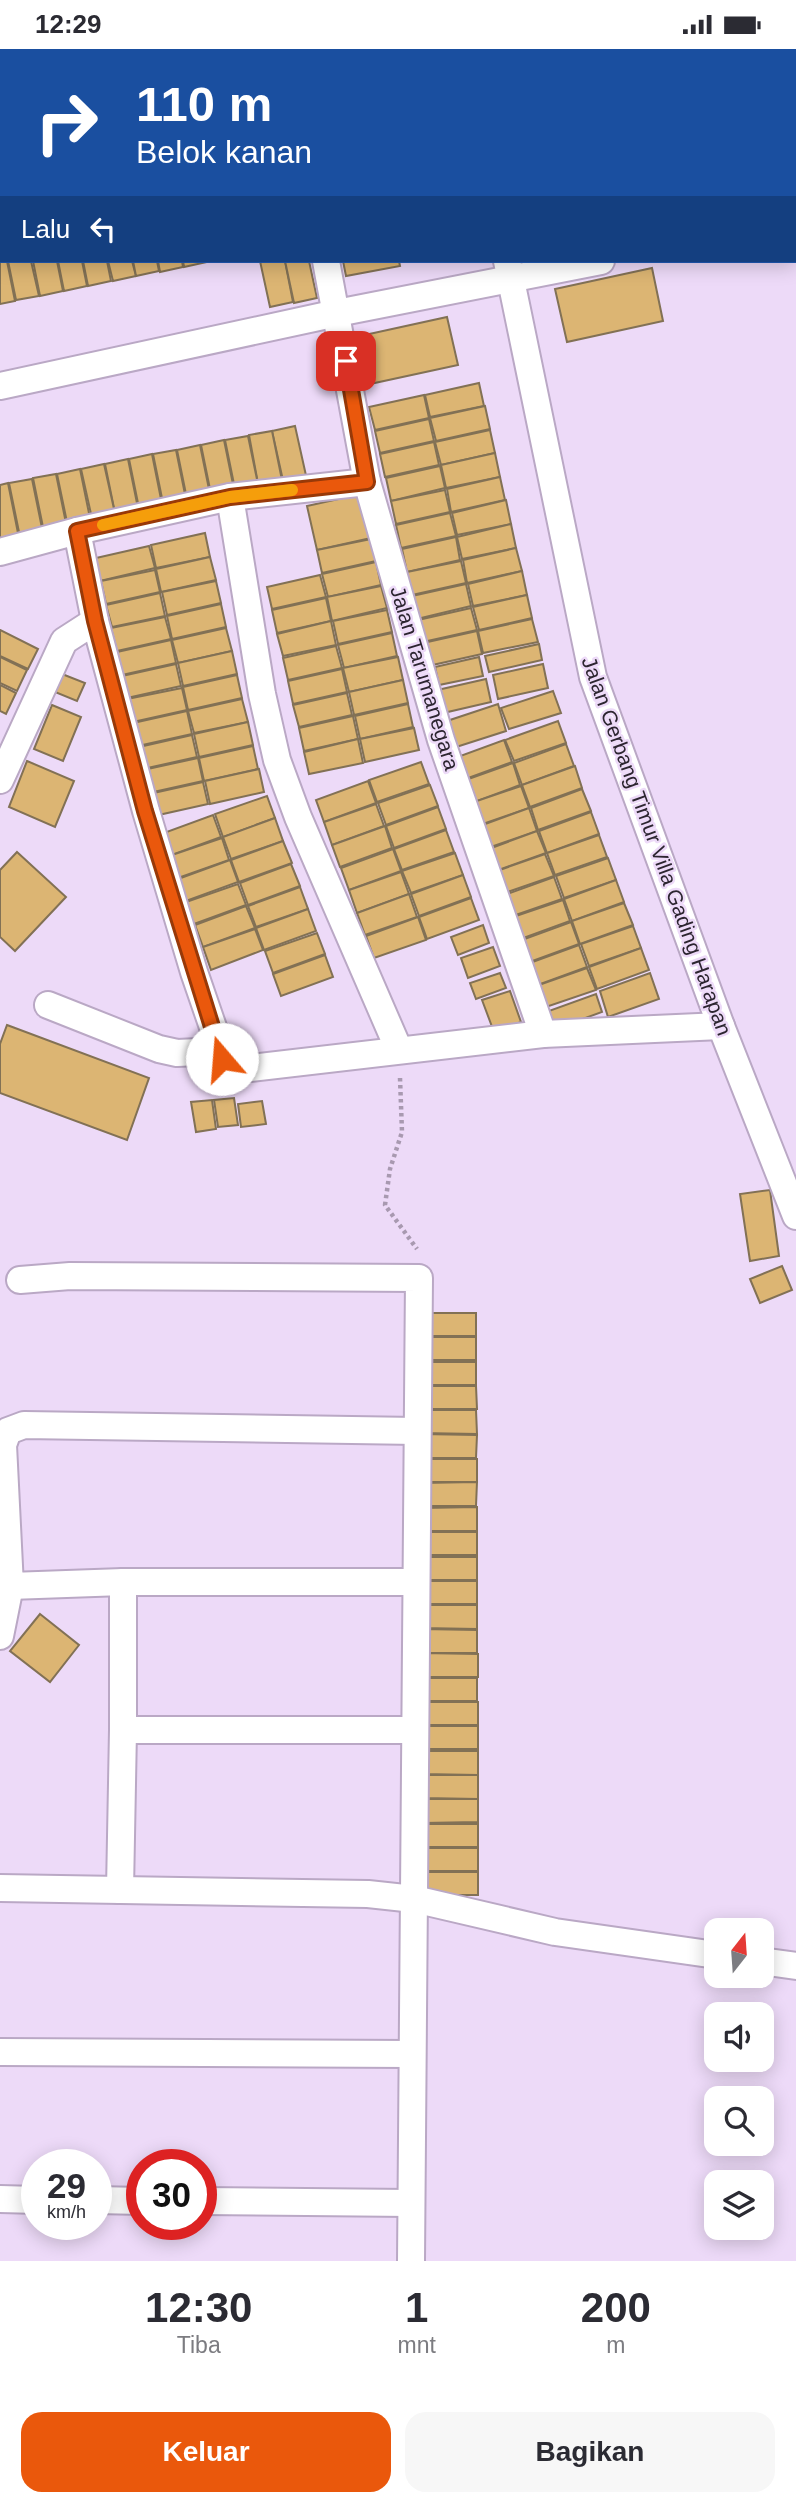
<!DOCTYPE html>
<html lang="id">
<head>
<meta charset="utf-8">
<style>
	:root { --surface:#fff; --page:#f7f7f7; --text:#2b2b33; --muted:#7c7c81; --accent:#ea580c }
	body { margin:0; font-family:Arial,sans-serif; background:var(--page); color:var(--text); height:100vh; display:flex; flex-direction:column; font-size:26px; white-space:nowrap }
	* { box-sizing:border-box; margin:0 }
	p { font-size:23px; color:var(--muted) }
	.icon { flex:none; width:38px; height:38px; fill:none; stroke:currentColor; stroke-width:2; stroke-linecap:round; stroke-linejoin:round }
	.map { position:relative; height:2212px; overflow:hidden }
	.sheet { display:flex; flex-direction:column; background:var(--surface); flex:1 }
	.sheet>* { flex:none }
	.top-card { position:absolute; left:0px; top:0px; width:796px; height:214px; box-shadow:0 4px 18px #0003; background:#1a4fa0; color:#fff; overflow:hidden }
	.needle { width:46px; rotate:17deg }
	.controls { position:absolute; left:704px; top:1869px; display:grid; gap:14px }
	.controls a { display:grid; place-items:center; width:70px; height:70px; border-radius:14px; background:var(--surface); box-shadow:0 4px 18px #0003; font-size:35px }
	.speed { position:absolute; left:21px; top:2100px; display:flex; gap:14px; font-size:35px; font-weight:700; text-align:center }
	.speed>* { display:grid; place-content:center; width:91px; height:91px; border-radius:50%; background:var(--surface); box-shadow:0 4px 18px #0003; line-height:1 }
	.speed small { font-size:18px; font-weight:400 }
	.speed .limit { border:10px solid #d22; background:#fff; color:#111 }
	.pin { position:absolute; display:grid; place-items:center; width:60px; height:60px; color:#fff; margin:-30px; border-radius:14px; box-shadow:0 4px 10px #0006 }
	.me { position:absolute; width:77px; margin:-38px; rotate:342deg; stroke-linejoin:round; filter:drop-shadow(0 0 5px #0008) }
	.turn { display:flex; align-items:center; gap:24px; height:147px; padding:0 21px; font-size:32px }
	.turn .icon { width:91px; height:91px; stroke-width:2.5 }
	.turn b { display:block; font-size:49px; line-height:60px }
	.then { display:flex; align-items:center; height:66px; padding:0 21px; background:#0003; gap:14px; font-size:26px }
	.eta { display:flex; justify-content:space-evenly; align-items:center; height:119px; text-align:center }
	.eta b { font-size:42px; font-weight:800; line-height:49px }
	.button { display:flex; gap:14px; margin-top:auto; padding:14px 21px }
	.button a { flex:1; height:80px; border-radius:21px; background:var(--accent); color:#fff; font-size:28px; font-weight:800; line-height:80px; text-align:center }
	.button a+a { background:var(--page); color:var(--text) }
	.status { display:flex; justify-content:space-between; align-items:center; height:49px; padding:0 35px; background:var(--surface); direction:ltr }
	.status svg { height:19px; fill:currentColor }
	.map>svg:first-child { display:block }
</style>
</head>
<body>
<div class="status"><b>12:29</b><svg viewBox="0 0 49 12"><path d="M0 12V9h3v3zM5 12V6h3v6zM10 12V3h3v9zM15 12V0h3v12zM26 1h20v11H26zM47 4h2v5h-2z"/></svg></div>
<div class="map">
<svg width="796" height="2212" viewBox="0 0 796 2212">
	<rect width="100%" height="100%" fill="#eddaf8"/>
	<g fill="#dcb573" stroke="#827155" stroke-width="2">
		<rect x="299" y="0" width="56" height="2"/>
		<polygon points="2,34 2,90 0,91 0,35"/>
		<polygon points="0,198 2,198 2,212 7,212 15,252 0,255"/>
		<polygon points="8,212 31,212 39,247 16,251"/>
		<polygon points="33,212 57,212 63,242 40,247"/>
		<polygon points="58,212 82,212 87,237 64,242"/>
		<polygon points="83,212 107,212 111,232 88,237"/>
		<polygon points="108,212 132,212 136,227 113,232"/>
		<polygon points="133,212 157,212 159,222 136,227"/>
		<polygon points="158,212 182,212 183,218 160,223"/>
		<polygon points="183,212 207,212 207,213 184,218"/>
		<polygon points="260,212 285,212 293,253 270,258"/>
		<polygon points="285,212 309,212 317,249 294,254"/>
		<polygon points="343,212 399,212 400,217 346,227"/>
		<polygon points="652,219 663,272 567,293 555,240"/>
		<polygon points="447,268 458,316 370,335 360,287"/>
		<polygon points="479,334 484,357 430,368 425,346"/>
		<polygon points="424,346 429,369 375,381 369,358"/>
		<polygon points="485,357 490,380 436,392 430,369"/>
		<polygon points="429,370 434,392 380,404 375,382"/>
		<polygon points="295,377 307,431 284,436 272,382"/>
		<polygon points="490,381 495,404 441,416 435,393"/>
		<polygon points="272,382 283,436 259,440 249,386"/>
		<polygon points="248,387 259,440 236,445 225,391"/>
		<polygon points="224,391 235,445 212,450 201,396"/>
		<polygon points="434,393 439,416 385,428 380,405"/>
		<polygon points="200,396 211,450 188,455 177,401"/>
		<polygon points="176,401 187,455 164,459 153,405"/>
		<polygon points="495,404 500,428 446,439 441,416"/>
		<polygon points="152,405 163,460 140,464 129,410"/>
		<polygon points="128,410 139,464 116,469 105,415"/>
		<polygon points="104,415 116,469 93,474 81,420"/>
		<polygon points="440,417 445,439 391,452 386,429"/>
		<polygon points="80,420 91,474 68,478 57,425"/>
		<polygon points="56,425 67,479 44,483 33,429"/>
		<polygon points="500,428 505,451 451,463 447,440"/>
		<polygon points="32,430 43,484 20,488 9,434"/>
		<polygon points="8,434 19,489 0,492 0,436"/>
		<polygon points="445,441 450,463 396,475 391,452"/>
		<polygon points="361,445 371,489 317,501 307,457"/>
		<polygon points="506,451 511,475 457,486 452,464"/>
		<polygon points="450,464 456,487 401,499 396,476"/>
		<polygon points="511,475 516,499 462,510 457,488"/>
		<polygon points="205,484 210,508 156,519 151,496"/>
		<polygon points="456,488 460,511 407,523 402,500"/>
		<polygon points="371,490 376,512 322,524 317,501"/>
		<polygon points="149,497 155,519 100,532 96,509"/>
		<polygon points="516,499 522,522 467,534 463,511"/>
		<polygon points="210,508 216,531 161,543 156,520"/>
		<polygon points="461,512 466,534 412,546 407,523"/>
		<polygon points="376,513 381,536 328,548 322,525"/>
		<polygon points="155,521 160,543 106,555 101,532"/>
		<polygon points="522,522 527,546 473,557 468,535"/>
		<polygon points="320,526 326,548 272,560 267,538"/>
		<polygon points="216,532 221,554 167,566 162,543"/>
		<polygon points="466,535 471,557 417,570 412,547"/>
		<polygon points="381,537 387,559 332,572 327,548"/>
		<polygon points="160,544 165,567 112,578 106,556"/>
		<polygon points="527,546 532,569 479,581 473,558"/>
		<polygon points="326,549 331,572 277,584 272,561"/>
		<polygon points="221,555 226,578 172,590 167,567"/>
		<polygon points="471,559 477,581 423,593 418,571"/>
		<polygon points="387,561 392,583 338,595 333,572"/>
		<polygon points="165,568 171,590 117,602 111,579"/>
		<polygon points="532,570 538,593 483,604 478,582"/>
		<polygon points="331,572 336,596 283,607 277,585"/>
		<polygon points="226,579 232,602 178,614 172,591"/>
		<polygon points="0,581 38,600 28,620 0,607"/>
		<polygon points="477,582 482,605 428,617 423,594"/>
		<polygon points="392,584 397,607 344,619 338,596"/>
		<polygon points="171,591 176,614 122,626 117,603"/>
		<polygon points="539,595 542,611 489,623 485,607"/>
		<polygon points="336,597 342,619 288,631 283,609"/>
		<polygon points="232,602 237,625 183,637 178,614"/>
		<polygon points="0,608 27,621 17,642 0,634"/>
		<polygon points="398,608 403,631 349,643 343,619"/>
		<polygon points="479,608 483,627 439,636 435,618"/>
		<polygon points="176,615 181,637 127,649 122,627"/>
		<polygon points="543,615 548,639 498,650 493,626"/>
		<polygon points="342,620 347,643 293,655 288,632"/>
		<polygon points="62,625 85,634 77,652 55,643"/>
		<polygon points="237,626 242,649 188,661 183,638"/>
		<polygon points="486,630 491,653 439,665 433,642"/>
		<polygon points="403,631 408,654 354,666 349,643"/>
		<polygon points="0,636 16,644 6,665 0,662"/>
		<polygon points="182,639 187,661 133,673 127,650"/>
		<polygon points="553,642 561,664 509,680 501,659"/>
		<polygon points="347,644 352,666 299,678 293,656"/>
		<polygon points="242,650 248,673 194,684 188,662"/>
		<polygon points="408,655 413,678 360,690 355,667"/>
		<polygon points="498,655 506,682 450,700 441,674"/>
		<polygon points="52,656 81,668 63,712 34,700"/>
		<polygon points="187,662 192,685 138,697 133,674"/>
		<polygon points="353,667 358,690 304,702 299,679"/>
		<polygon points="558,672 566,694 514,712 505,691"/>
		<polygon points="248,673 253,696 199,708 194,685"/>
		<polygon points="414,679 419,701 365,713 360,690"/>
		<polygon points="192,686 197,708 143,720 139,698"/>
		<polygon points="358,690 363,714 309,725 304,703"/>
		<polygon points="504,691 512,713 460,732 452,710"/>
		<polygon points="566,695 574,717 522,736 514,714"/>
		<polygon points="253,697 258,720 204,732 199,709"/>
		<polygon points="198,709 203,732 149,744 143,721"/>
		<polygon points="27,712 74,732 55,778 9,758"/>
		<polygon points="421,713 429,735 377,753 369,731"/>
		<polygon points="513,714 520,736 469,755 460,733"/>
		<polygon points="575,717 582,739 530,758 522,736"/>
		<polygon points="259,720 264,743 210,755 205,732"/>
		<polygon points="368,732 376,754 324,773 316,751"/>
		<polygon points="203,733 208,755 154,767 149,745"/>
		<polygon points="430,736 438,757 386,776 378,754"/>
		<polygon points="521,737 529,759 477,777 468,755"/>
		<polygon points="582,740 591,762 538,781 531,759"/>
		<polygon points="267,747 275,769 223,788 215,765"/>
		<polygon points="376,755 384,777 332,796 324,773"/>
		<polygon points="438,758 446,780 394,799 386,777"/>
		<polygon points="529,759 537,782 485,800 477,778"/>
		<polygon points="591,763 599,785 547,804 539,782"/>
		<polygon points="213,766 221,788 169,807 161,785"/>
		<polygon points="275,769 283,792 231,810 223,788"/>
		<polygon points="385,777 392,799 340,818 332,796"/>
		<polygon points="446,781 454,803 402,821 394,800"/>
		<polygon points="537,782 546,804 493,823 486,801"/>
		<polygon points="599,786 607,808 555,826 547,804"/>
		<polygon points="222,789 229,811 178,829 169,807"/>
		<polygon points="283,792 292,814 239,833 231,811"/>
		<polygon points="393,800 401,822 349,841 341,819"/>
		<polygon points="17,803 66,848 15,902 0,888 0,821"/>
		<polygon points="455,804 463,826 411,844 402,822"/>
		<polygon points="545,805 554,827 502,845 494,823"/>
		<polygon points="608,809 616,831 564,849 556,827"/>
		<polygon points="230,811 238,833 186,852 178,830"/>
		<polygon points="291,815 300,837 248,856 240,834"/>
		<polygon points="401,823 409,845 357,864 349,841"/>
		<polygon points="463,826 471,848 419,867 411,845"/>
		<polygon points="554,828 562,850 510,868 502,847"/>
		<polygon points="616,831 624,853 572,872 564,850"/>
		<polygon points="238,835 246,856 194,875 186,853"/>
		<polygon points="300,838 308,860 256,878 248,857"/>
		<polygon points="409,845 417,868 365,886 357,864"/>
		<polygon points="471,849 479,871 427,890 419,868"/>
		<polygon points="563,851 570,872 518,891 510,869"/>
		<polygon points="624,854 633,876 580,895 572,872"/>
		<polygon points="246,857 255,879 203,898 195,876"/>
		<polygon points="308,860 316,882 264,901 256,879"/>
		<polygon points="418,868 426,891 374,909 366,887"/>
		<polygon points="571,873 579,895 527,914 519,892"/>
		<polygon points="483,876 489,894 458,906 451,888"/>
		<polygon points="633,877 641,899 589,917 581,895"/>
		<polygon points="255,880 263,901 211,921 203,898"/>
		<polygon points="317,884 325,905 273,924 265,902"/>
		<polygon points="579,896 587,918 535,937 527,915"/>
		<polygon points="493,898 500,917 468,929 461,909"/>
		<polygon points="641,899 649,921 597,940 589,918"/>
		<polygon points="325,906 333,928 281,947 273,925"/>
		<polygon points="587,919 596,941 543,959 536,937"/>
		<polygon points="500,924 506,939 476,950 470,934"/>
		<polygon points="650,924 659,950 608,968 600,942"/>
		<polygon points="510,942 521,973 494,983 482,951"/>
		<polygon points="596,945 602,963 552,981 546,963"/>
		<polygon points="7,976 149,1029 127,1091 0,1044 0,995"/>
		<polygon points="234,1049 238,1076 218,1078 214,1051"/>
		<polygon points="212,1051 216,1080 196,1083 191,1053"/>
		<polygon points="262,1052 266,1075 241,1078 238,1055"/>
		<polygon points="770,1141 779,1207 750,1212 740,1145"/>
		<polygon points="782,1217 792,1241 760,1254 750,1230"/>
		<rect x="421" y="1264" width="55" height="23"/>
		<rect x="421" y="1288" width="55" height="23"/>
		<rect x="421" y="1313" width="55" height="23"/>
		<polygon points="421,1337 476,1337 477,1360 421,1360"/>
		<polygon points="421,1361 476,1361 477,1385 421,1384"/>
		<polygon points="421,1385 477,1386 476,1409 421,1409"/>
		<rect x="421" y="1410" width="56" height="23"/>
		<polygon points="477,1433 476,1457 422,1457 421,1434"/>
		<polygon points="477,1458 477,1482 422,1482 422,1459"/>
		<rect x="422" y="1483" width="55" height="23"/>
		<rect x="422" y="1508" width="55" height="23"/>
		<rect x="422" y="1532" width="55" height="23"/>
		<polygon points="422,1556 477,1556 477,1580 422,1579"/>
		<polygon points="40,1565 79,1596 50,1633 10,1602"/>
		<polygon points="422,1580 477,1581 477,1604 422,1604"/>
		<polygon points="422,1604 478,1605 478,1628 422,1628"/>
		<rect x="422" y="1629" width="55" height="23"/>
		<rect x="422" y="1653" width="56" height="23"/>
		<polygon points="422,1677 478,1677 478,1700 423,1700"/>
		<polygon points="422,1702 478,1702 478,1726 422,1725"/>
		<polygon points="423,1726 478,1726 478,1750 423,1749"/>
		<polygon points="422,1750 478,1750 478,1773 423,1774"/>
		<rect x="423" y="1775" width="55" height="23"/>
		<rect x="423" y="1799" width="55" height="23"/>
		<rect x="423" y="1823" width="55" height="23"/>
	</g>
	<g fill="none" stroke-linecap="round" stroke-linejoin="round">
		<defs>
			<g id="minor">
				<polyline points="287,0 287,2"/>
				<polyline points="463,0 463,2"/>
				<polyline points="56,2 65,0"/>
				<polyline points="0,12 2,12"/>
				<polyline points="0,162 2,161"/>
				<polyline points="794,171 796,171"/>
				<polyline points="326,212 367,433 441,691 543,985"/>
				<polyline points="507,212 593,628 721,977 796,1167"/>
				<polyline points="0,337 337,264 601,212"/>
				<polyline points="230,448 262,645 277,711 298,768 399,1001"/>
				<polyline points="77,482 95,572 146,762 194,923 226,1016 234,1021 543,985 721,977"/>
				<polyline points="0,503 77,482 230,448 367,433"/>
				<polyline points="0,731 64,592 95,572"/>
				<polyline points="48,956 159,1000 177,1004 220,1002"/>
				<polyline points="20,1231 70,1227 419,1229 411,2212"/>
				<polyline points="123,1533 123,1681 414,1681"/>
				<polyline points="416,1533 123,1533 10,1537 3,1396 8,1382 24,1376 417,1382"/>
				<polyline points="0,1587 10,1537"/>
				<polyline points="0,1839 368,1845 414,1850 555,1883 716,1906"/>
				<polyline points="120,1841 123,1681"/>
				<polyline points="761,1912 796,1917"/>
				<polyline points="0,2003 412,2005"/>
				<polyline points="0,2150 37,2151"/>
				<polyline points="96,2151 142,2152"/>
				<polyline points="201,2152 411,2154"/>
			</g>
		</defs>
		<use href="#minor" stroke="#baa8c5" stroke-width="30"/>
		<polyline stroke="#a899b0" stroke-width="4.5" stroke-dasharray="3.5 3.5" stroke-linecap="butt" points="400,1029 402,1083 390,1120 385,1156 417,1200"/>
		<use href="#minor" stroke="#fff" stroke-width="26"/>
	</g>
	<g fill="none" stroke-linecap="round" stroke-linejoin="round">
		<defs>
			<polyline id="route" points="222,1010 145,762 95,572 77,482 230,448 367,433 346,312"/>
		</defs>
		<use href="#route" stroke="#983908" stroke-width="18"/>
		<use href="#route" stroke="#ea580c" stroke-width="12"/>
		<polyline stroke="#f59e0b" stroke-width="12" points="103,476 230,448 292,441"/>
	</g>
	<g text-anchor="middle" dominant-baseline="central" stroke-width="5" stroke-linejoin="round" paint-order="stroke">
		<g font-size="21" fill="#2c2530" stroke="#eddaf8">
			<text transform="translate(425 629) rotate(73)">Jalan Tarumanegara</text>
			<text transform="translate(657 797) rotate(70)">Jalan Gerbang Timur Villa Gading Harapan</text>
		</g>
	</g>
</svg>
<div class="controls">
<a><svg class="needle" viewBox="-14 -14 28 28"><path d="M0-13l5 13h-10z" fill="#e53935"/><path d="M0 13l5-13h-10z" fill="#7c7c81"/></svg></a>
<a><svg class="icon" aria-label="sound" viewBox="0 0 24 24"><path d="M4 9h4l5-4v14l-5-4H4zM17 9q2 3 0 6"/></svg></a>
<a><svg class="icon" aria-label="search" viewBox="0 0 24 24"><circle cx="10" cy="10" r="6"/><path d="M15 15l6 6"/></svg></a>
<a><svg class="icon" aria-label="layers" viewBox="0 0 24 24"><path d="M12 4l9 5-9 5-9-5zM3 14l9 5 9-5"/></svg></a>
</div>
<div class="speed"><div>29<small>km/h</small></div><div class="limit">30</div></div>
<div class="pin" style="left:346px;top:312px;background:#d93025"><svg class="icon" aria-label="arrive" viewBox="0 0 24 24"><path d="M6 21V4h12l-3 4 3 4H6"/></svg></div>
<svg class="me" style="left:222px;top:1010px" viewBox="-20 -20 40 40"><circle r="19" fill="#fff"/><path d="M0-13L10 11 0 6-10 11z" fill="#ea580c"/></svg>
<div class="top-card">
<div class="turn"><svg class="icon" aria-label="right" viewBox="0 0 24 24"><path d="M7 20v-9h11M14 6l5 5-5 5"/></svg><div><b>110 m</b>Belok kanan</div></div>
<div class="then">Lalu<svg class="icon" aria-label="left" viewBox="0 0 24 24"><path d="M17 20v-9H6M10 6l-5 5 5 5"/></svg></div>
</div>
</div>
<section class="sheet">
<div class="eta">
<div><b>12:30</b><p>Tiba</p></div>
<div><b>1</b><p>mnt</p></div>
<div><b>200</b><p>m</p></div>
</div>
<div class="button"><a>Keluar</a><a>Bagikan</a></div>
</section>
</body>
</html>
